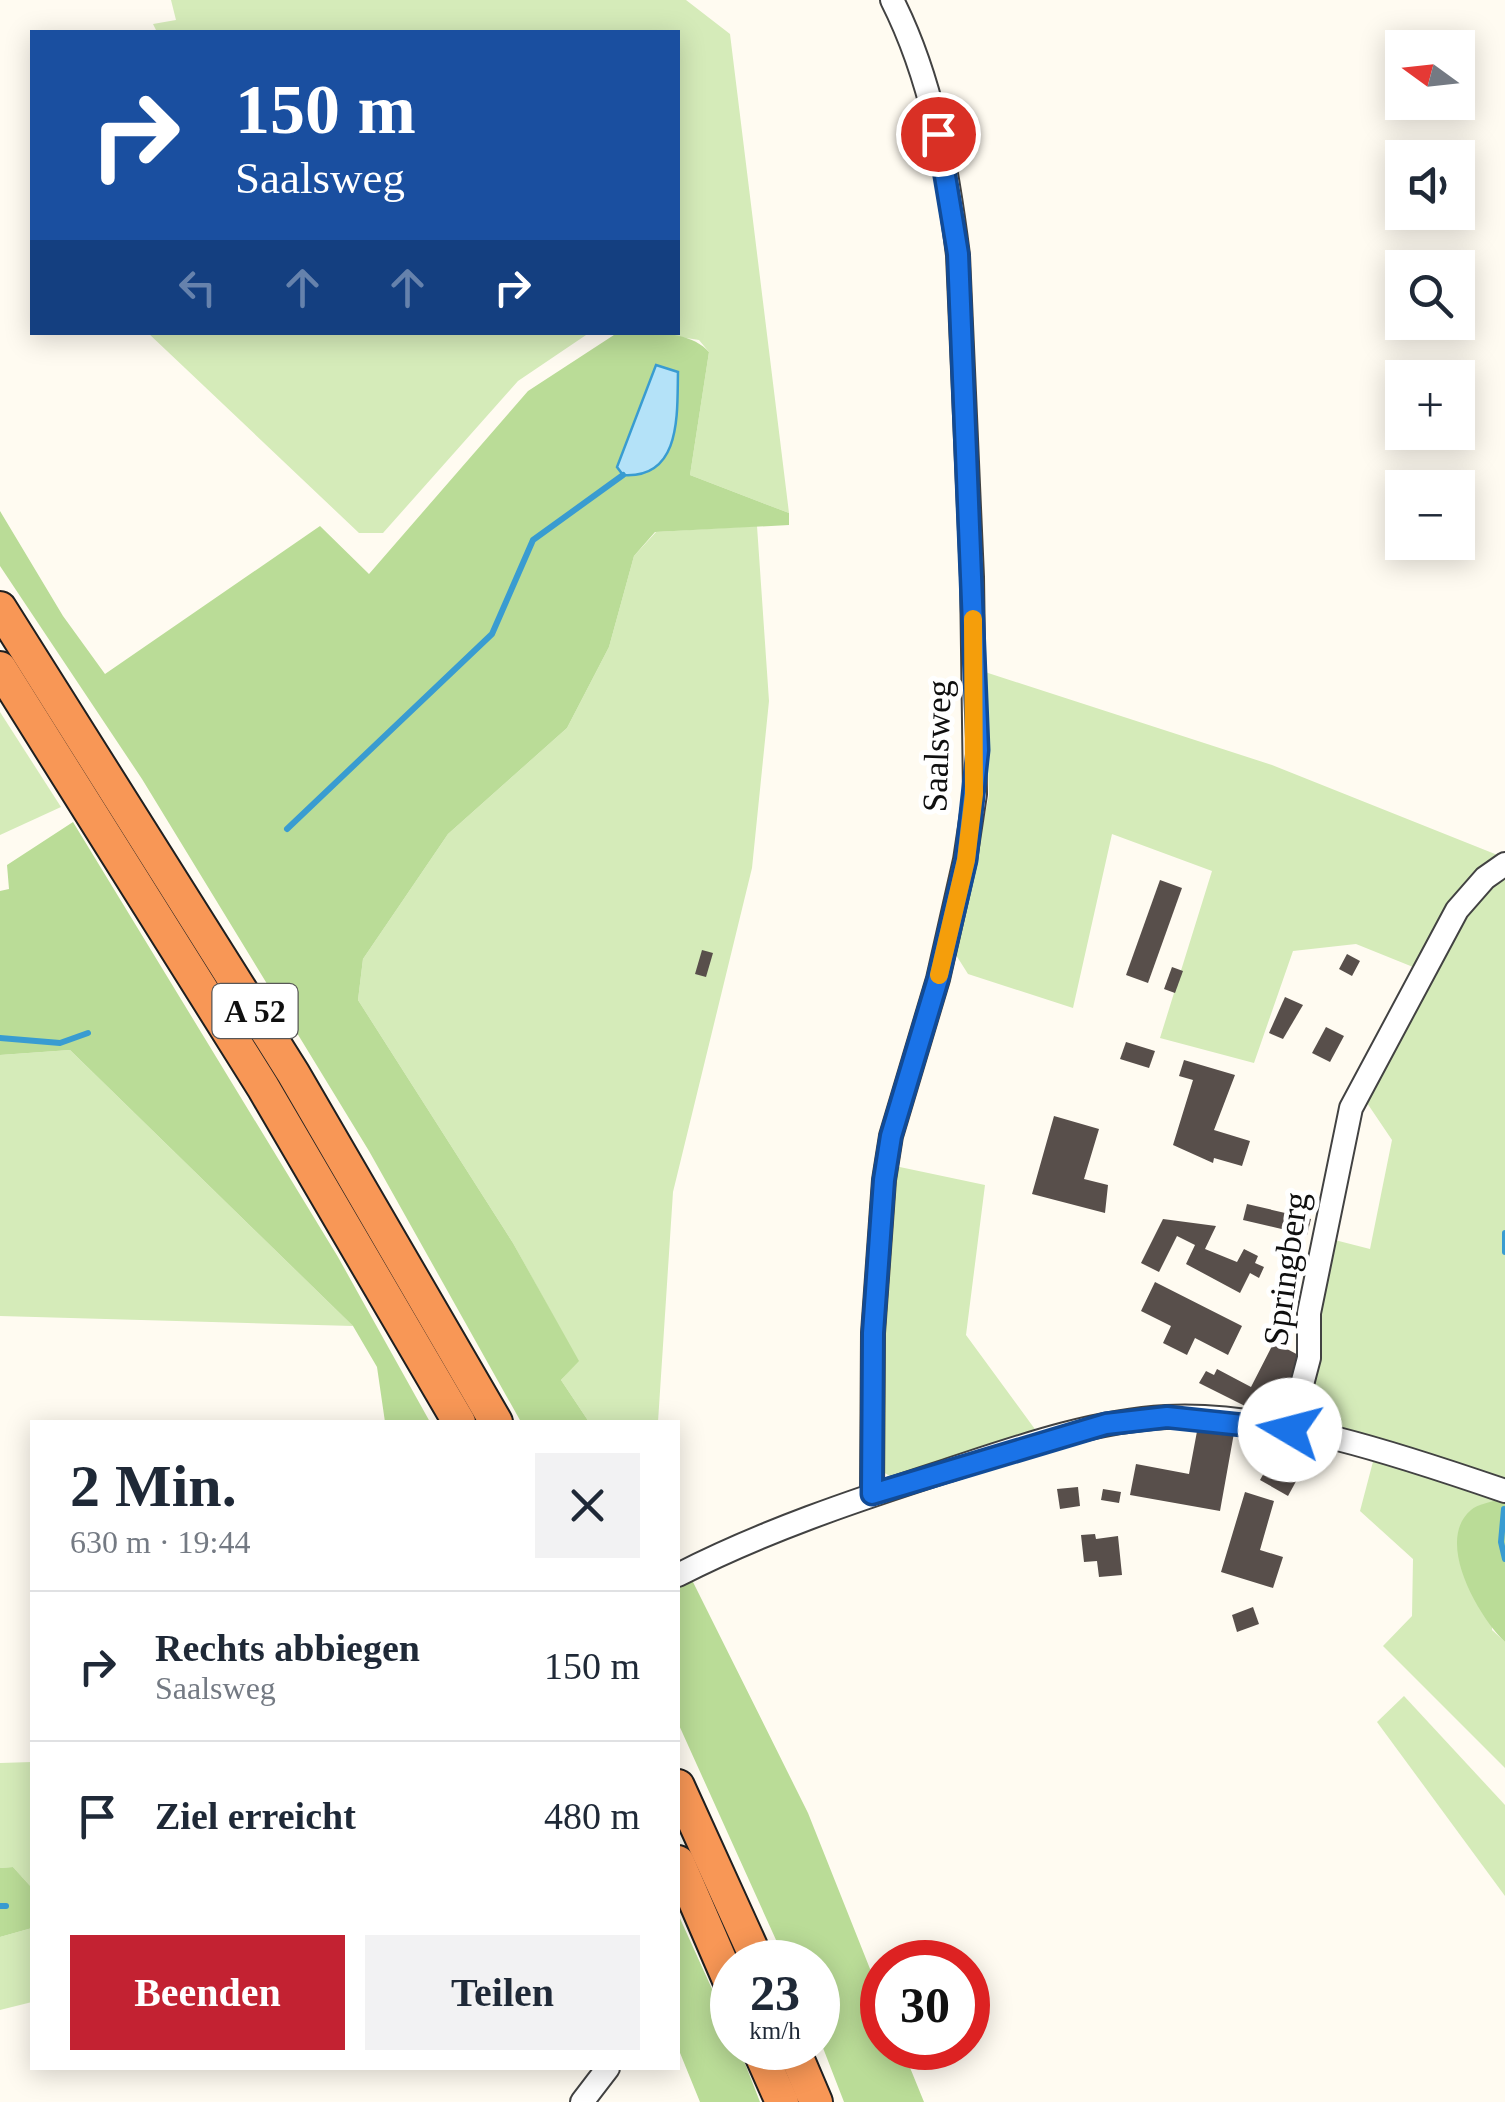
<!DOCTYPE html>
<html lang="de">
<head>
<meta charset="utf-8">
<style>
	:root { --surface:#fff; --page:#f2f2f3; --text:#1f2937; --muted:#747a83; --line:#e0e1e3; --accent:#c32232 }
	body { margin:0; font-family:"Times New Roman",serif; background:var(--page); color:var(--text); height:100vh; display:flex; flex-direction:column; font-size:38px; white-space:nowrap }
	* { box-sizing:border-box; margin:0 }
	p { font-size:32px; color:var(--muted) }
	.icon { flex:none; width:55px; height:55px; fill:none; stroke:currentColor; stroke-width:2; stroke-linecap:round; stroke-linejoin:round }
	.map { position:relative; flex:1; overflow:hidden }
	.drawer { position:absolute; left:30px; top:1420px; width:650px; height:650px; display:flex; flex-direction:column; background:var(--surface); border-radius:0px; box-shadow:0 5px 25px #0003 }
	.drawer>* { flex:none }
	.hud { position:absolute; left:30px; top:30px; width:650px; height:305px; border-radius:0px; box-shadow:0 5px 25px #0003; background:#1a4fa0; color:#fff; overflow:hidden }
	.needle { width:65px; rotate:285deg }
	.fabs { position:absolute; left:1385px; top:30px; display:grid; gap:20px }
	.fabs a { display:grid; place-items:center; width:90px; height:90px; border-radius:0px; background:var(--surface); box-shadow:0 5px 25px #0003; font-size:50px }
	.speed { position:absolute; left:710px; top:1940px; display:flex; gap:20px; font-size:50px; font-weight:700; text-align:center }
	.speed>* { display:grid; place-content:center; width:130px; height:130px; border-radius:50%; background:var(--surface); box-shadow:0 5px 25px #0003; line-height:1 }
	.speed small { font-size:25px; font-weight:400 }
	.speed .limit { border:15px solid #d22; background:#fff; color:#111 }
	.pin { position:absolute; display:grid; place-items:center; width:85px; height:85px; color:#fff; margin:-42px; border:5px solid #fff; border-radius:50%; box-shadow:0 2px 10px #0007 }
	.me { position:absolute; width:110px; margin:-55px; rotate:278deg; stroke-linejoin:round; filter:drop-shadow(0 0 8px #0008) }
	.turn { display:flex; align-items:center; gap:35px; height:210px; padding:0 40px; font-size:45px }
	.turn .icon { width:130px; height:130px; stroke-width:2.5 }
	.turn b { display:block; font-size:70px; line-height:85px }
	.lanes { display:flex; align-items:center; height:95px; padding:0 40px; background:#0003; justify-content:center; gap:50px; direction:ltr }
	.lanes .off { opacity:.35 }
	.round { display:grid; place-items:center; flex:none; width:105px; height:105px; border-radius:0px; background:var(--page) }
	.overview { display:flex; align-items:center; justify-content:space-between; height:170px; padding:0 40px }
	h1 { font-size:60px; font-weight:600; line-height:75px }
	.action { display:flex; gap:20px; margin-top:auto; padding:20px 40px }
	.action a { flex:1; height:115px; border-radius:0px; background:var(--accent); color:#fff; font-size:40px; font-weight:600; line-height:115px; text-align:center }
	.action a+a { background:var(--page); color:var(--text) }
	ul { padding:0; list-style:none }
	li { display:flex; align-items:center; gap:30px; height:150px; padding:0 40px; border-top:2px solid var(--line) }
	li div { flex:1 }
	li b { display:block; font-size:38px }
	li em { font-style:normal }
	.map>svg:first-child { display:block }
</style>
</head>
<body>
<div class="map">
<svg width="1505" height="2102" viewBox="0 0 1505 2102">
	<rect width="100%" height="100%" fill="#fffbf1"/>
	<g fill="#d5ebb9">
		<polygon points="171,0 686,0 730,34 789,513 690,475 709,352 699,340 654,333 678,332 678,32 157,32 153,24 176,20"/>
		<polygon points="148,333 589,333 518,381 383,533 359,533"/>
		<polygon points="757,526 769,701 752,868 673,1192 658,1422 589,1422 561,1380 578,1361 513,1243 358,1000 363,959 448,834 567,728 609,647 634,556 656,532"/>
		<polygon points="985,672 1272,765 1500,856 1418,969 1356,944 1293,951 1254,1063 1160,1038 1212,871 1112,834 1073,1008 968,974 956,955 989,795"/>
		<polygon points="0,712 61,807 0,835"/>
		<polygon points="1505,874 1505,1483 1312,1427 1304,1415 1327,1238 1370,1249 1392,1140 1365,1100 1464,914"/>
		<polygon points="70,1050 353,1326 0,1316 0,1055"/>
		<polygon points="895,1166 985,1185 966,1335 1037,1432 893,1478 883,1472 882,1340"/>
		<polygon points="1375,1454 1500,1499 1492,1630 1505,1642 1505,1768 1383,1646 1412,1616 1413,1559 1360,1511"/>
		<polygon points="1404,1696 1505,1805 1505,1896 1377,1722"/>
		<polygon points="32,1762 32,1888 13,1867 0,1868 0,1763"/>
		<polygon points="32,1928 32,2002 0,2010 0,1937"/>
	</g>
	<g fill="#badc97">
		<path d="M617 333C646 333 689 329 709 352L690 475 789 513V525L655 532 634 556 609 647 567 728 448 834 363 959 358 1000 513 1243 579 1361 561 1380 589 1422H521L369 1151 142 779 0 566V511L63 616 105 674 320 526 369 574 528 391Z"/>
		<polygon points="73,822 338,1257 430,1422 385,1422 377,1367 353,1326 70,1050 0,1055 0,891 9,889 7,865"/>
		<path d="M1500 1499 1505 1500V1642C1479 1617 1434 1541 1471 1510 1477 1504 1492 1502 1500 1499Z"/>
		<polygon points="691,1578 808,1813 882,1999 882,2048 902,2048 924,2102 844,2102 818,2035 818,1962 786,1962 678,1723 678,1585"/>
		<polygon points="13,1867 32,1888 32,1928 0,1937 0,1868"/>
		<polygon points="678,1914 732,2033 732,2048 739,2048 760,2102 700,2102 678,2048"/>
	</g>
	<path fill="#b4e2f8" stroke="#399cd1" stroke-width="2.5" d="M656 365 678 372C677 413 682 479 623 475L617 467Z"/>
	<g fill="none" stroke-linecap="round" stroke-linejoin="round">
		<g stroke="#399cd1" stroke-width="6">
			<polyline points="287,829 492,634 533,540 623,475"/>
			<polyline points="0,1038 60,1043 88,1033"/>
			<polyline points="1505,1233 1505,1252"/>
			<polyline points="1504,1509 1501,1542 1505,1559"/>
			<polyline points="0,1906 6,1906"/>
		</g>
	</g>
	<g fill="#584f4b">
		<polygon points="1160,880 1182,888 1148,983 1126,975"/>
		<polygon points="702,950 713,953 706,977 695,974"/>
		<polygon points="1347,954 1360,961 1352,976 1339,969"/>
		<polygon points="1172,967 1183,971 1175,993 1164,989"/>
		<polygon points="1285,997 1303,1005 1283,1039 1269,1033"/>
		<polygon points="1326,1027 1344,1036 1330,1062 1312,1053"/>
		<polygon points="1126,1042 1155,1051 1149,1068 1120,1059"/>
		<polygon points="1184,1060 1235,1075 1214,1130 1250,1141 1242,1166 1214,1158 1213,1163 1173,1145 1193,1080 1179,1076"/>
		<polygon points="1054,1116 1099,1129 1084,1179 1108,1185 1105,1213 1032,1194"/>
		<polygon points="1247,1204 1311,1219 1307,1235 1243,1220"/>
		<polygon points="1163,1219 1216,1226 1205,1249 1237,1262 1244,1249 1258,1256 1255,1263 1264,1267 1259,1278 1250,1273 1240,1293 1186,1264 1195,1245 1177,1236 1159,1272 1141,1263"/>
		<polygon points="1155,1282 1242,1326 1228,1355 1195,1338 1187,1355 1163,1343 1171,1326 1141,1311"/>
		<polygon points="1274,1342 1302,1357 1271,1419 1199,1383 1206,1371 1214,1375 1217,1369 1251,1387"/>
		<polygon points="1198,1426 1234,1433 1220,1511 1130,1495 1136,1464 1189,1474"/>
		<polygon points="1283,1439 1311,1454 1288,1496 1260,1480"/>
		<polygon points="1078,1487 1080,1506 1060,1509 1057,1489"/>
		<polygon points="1103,1489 1121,1492 1119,1503 1101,1500"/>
		<polygon points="1245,1492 1274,1501 1260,1550 1283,1557 1273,1588 1221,1572"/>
		<polygon points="1095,1534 1096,1539 1118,1536 1122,1575 1099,1577 1097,1561 1084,1562 1081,1535"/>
		<polygon points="1253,1607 1259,1624 1237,1632 1232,1615"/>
	</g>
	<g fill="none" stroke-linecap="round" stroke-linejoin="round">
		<defs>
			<g id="minor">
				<polyline points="1290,1430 1309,1358 1309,1313 1351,1108 1457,910 1485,878 1505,864"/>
				<path d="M872 1494 873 1333 884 1180 891 1136 938 979 965 860 975 794 972 577 958 255C947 167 932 79 892 0"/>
				<path d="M678 1575C764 1531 853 1501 946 1471 1016 1448 1091 1421 1166 1417 1271 1411 1406 1457 1505 1491"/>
				<polyline points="582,2102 608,2068"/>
			</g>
			<g id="highway">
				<polyline points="0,608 293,1073 496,1422"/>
				<polyline points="0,668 263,1087 459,1422"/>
				<polyline points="678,1786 758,1962"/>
				<polyline points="678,1862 732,1987"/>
				<polyline points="758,2048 782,2102"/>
				<polyline points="793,2048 816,2102"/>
			</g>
		</defs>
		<use href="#minor" stroke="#424242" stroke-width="26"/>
		<use href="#highway" stroke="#202020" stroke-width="36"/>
		<use href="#minor" stroke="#fff" stroke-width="22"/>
		<use href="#highway" stroke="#f89756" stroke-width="32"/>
	</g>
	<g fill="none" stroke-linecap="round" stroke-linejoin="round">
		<defs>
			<polyline id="route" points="938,134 958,254 978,750 966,860 938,979 891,1136 884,1180 873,1333 872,1494 1106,1424 1167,1417 1290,1430"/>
		</defs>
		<use href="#route" stroke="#114b97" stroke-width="25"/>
		<use href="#route" stroke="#1a73e8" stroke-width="18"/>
		<polyline stroke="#f59e0b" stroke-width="18" points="939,975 966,860 974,794 973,619"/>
	</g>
	<g text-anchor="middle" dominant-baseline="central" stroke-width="10" stroke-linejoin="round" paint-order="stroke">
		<rect fill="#fff" stroke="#575757" stroke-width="2.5" x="212.5" y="984" width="85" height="54" rx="8"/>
		<g font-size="32" font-weight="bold" fill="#0f0f0f">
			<text x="255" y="1011">A 52</text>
		</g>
		<g font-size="35" fill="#0f0f0f" stroke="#fff">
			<text transform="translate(937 746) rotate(-88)">Saalsweg</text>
			<text transform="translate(1286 1269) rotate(-82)">Springberg</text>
		</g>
	</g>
</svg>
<div class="fabs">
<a><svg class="needle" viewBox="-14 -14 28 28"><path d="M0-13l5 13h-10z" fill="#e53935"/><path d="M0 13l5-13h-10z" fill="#747a83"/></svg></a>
<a><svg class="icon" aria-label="sound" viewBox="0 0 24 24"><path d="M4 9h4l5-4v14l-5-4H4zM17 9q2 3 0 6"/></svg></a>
<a><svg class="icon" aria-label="search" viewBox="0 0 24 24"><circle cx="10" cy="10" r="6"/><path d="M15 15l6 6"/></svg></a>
<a>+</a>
<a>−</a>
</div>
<div class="speed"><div>23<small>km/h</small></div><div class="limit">30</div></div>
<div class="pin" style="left:938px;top:134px;background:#d93025"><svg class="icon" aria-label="arrive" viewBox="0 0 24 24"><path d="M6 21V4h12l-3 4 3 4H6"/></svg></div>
<svg class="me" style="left:1290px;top:1430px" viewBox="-20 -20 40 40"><circle r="19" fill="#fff"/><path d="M0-13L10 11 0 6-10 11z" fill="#1a73e8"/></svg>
<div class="hud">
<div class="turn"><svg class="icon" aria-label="right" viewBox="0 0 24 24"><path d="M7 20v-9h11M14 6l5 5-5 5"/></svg><div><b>150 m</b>Saalsweg</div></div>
<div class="lanes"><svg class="icon off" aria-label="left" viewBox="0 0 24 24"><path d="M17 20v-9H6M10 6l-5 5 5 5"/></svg><svg class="icon off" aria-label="ahead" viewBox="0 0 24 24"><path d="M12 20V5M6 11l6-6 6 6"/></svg><svg class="icon off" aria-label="ahead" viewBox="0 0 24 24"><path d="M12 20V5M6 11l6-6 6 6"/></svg><svg class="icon" aria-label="right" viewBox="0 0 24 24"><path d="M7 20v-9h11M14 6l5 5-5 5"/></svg></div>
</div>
<section class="drawer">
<div class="overview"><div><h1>2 Min.</h1><p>630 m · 19:44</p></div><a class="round"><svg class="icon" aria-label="close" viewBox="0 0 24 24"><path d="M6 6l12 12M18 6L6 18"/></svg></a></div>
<ul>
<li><svg class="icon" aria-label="right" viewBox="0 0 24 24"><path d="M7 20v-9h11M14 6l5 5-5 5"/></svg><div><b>Rechts abbiegen</b><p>Saalsweg</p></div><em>150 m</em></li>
<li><svg class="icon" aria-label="arrive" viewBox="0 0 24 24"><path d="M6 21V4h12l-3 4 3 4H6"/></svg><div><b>Ziel erreicht</b></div><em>480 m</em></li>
</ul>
<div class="action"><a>Beenden</a><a>Teilen</a></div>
</section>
</div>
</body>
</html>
